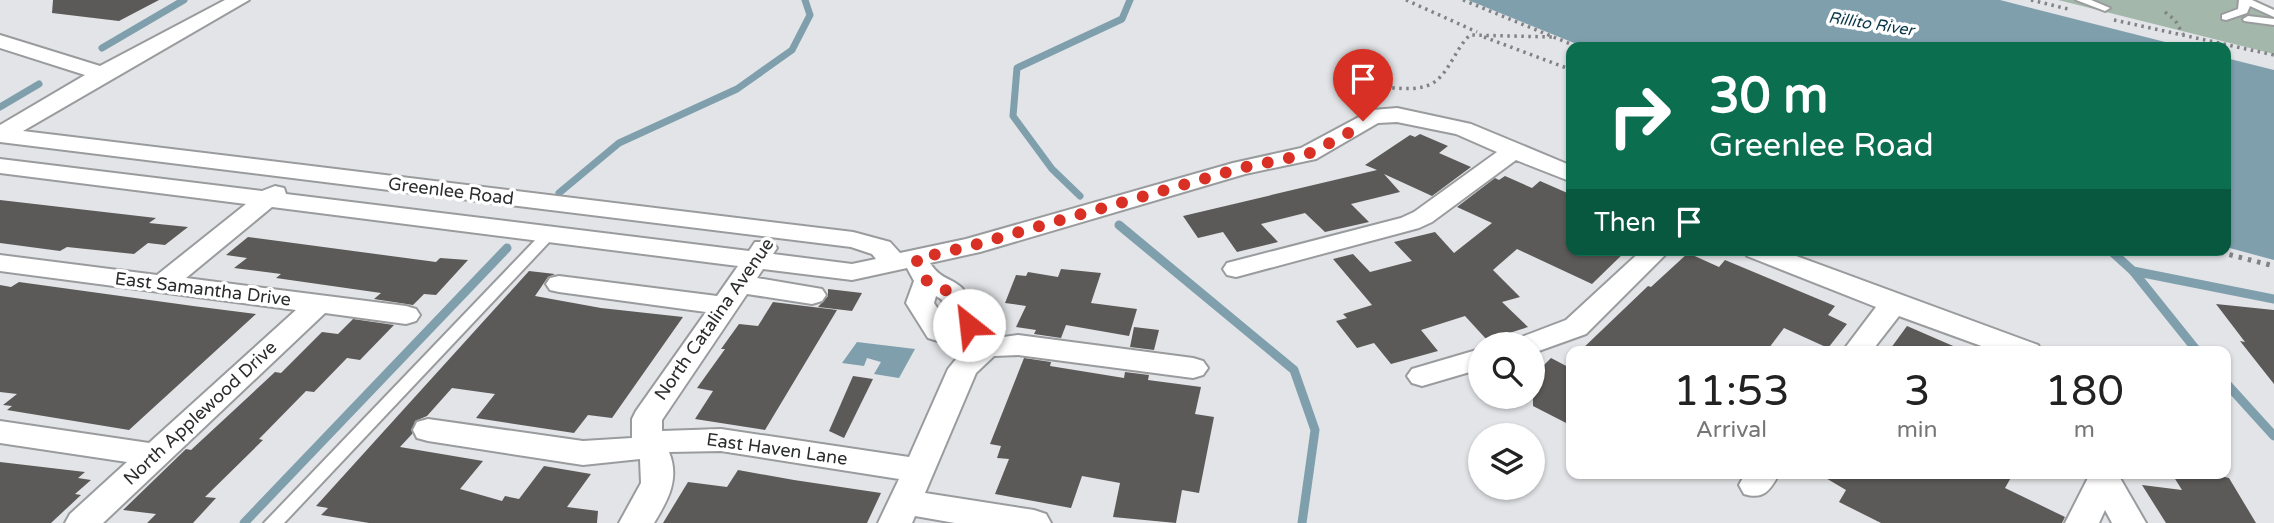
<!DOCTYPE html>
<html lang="en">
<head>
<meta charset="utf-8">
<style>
	:root { --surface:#fff; --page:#f6f6f6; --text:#222; --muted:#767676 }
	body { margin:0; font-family:"Varela Round",sans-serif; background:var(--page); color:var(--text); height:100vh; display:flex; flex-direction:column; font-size:26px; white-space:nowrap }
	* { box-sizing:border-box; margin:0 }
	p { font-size:23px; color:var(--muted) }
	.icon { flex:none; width:38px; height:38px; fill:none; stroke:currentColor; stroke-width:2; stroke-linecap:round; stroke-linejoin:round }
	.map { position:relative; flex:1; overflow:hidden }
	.side { position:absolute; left:1566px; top:346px; width:665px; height:133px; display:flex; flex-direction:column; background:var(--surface); border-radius:14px; box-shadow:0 2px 5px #0004 }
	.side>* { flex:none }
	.hud { position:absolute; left:1566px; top:42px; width:665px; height:214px; border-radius:14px; box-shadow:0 2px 5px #0004; background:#0b6e4f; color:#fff; overflow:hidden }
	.tools { position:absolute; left:1468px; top:332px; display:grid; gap:14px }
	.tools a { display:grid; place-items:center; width:77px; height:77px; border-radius:50%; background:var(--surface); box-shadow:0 2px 5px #0004; font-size:35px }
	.pin { position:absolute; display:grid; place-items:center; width:60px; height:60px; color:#fff; margin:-72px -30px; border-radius:50% 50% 50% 0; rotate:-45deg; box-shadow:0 0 7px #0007 }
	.pin .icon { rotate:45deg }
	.me { position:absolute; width:77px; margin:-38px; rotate:331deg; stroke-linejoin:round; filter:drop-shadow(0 0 5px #0008) }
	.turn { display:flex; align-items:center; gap:24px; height:147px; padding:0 28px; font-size:32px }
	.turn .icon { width:91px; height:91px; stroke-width:2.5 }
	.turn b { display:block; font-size:49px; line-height:60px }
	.then { display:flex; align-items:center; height:66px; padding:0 28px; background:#0003; gap:14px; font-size:26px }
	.eta { display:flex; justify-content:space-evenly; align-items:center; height:119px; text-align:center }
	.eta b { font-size:42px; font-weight:600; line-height:49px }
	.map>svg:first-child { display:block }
</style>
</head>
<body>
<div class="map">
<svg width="2274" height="523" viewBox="0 0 2274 523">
	<rect width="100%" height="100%" fill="#e2e4e7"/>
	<polygon fill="#a3b8ab" points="2058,0 2254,0 2274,10 2274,54"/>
	<g fill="#7f9fad">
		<polygon points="1468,0 2000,0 2185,47 1584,47"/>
		<polygon points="2226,58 2274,70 2274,260 2226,247"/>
		<polygon points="857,342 915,349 899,378 874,374 881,362 867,358 864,366 842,363"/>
	</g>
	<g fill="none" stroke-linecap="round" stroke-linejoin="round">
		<g stroke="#7f9fad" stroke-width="7">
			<polyline points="102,48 184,0"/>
			<polyline points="0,107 39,84"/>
			<polyline points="559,193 619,143 737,89 792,50 810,15 805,0"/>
			<polyline points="1080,196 1052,169 1013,116 1017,68 1122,19 1130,0"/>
			<polyline points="1119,225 1121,227"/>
		</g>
		<g stroke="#7f9fad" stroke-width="9">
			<polyline points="1119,225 1294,370 1315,430 1302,523"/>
			<polyline points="2111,251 2133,271 2274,299"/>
			<polyline points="2133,271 2198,352"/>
			<polyline points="2226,383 2274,436"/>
			<polyline points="244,523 507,248"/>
		</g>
	</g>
	<g fill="#5c5a58">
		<polygon points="53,0 159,0 119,21 52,13"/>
		<polygon points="1420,134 1448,146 1439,153 1471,167 1432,196 1384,174 1400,192 1351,204 1369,222 1325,232 1305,213 1261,224 1278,242 1237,252 1223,232 1198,238 1183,216 1377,170 1365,165 1410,135 1415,137"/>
		<polygon points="1505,176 1532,188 1540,181 1572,195 1572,250 1627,250 1592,284 1517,249 1493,270 1520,297 1502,302 1528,327 1487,340 1465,316 1421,330 1438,351 1391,364 1374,343 1357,348 1336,321 1347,318 1343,314 1372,305 1333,259 1353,254 1370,272 1412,261 1394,242 1435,232 1454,253 1492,223 1457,207 1495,178 1499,180"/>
		<polygon points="0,200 156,218 149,223 188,227 165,245 148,243 134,254 67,247 60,251 0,243"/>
		<polygon points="248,237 436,262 440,258 468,260 436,295 424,294 413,305 374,299 381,293 276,278 281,274 234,268 247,258 226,255"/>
		<polygon points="1688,253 1719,267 1725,260 1835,306 1828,315 1847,324 1828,348 1784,328 1766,352 1579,352 1648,286 1651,287"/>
		<polygon points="1061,269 1101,273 1091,303 1137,309 1129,336 1066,325 1061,338 1034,334 1036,330 1016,327 1026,306 1005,303 1016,275 1026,276 1028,272 1058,277"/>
		<polygon points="529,271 555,274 548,277 535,296 601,308 683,317 612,418 588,415 574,433 476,418 495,394 452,388 427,416 415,421 412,434 400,447 483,461 460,489 502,501 505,496 519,499 544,466 591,474 567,507 598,511 597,523 369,523 321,515 328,508 316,506"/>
		<polygon points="19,282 193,306 256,314 129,430 7,410 12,406 3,405 17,394 0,392 0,285 11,287"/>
		<polygon points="828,289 862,293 852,311 818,307 828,296"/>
		<polygon points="773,302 837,310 765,430 695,419 713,391 697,388 725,349 721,349 739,324 758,326"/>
		<polygon points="2216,304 2274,310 2274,384 2240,341 2245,342"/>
		<polygon points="353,319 394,325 360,360 347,358 314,392 306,391 259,439 263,440 205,497 216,498 193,523 147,523 156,514 123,510 186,449 191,450 275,372 281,373 322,332 338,334"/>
		<polygon points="1907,326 1967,352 1888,352"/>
		<polygon points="1134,327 1159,330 1154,350 1130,347"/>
		<polygon points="1024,358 1051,362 1050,366 1124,378 1125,372 1149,375 1148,380 1201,387 1195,414 1214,417 1199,493 1182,490 1176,523 1113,517 1120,483 1082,476 1071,508 995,494 1009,459 997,458 1001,446 990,444"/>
		<polygon points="1551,358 1572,369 1572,426 1533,406 1533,376"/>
		<polygon points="853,376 873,379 844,438 829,431"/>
		<polygon points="0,462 85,472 78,478 91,480 75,494 81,495 51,523 0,523"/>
		<polygon points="738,470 794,480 881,493 867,523 663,523 688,482 727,487"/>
		<polygon points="1819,474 2013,474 2005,488 2065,517 2062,523 1881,523 1839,502 1846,490"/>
		<polygon points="2172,474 2211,474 2229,478 2256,523 2166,523 2142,485 2182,490"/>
	</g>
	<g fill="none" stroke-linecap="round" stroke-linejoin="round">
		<defs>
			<g id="service">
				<polygon points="2076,0 2091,0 2110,8 2105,11"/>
				<polygon points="2239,0 2252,0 2274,10 2274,17 2250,6 2247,13 2226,20 2222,19 2222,15 2238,9"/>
				<polygon points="2248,16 2274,19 2274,25 2244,21 2243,19"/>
				<polygon points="548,231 555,235 553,238 284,523 264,523 543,232"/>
			</g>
			<g id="minor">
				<path d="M225 0H249L23 131 853 232 890 242 900 253 966 239 1233 163 1301 148 1372 110 1397 108 1471 124 1572 166V182L1516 160 1432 222 1419 228 1236 277 1227 275 1223 269 1227 263 1401 218 1414 212 1497 152 1456 134 1397 122 1378 123 1316 159 1245 174 980 252 930 263C941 280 950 277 962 288 969 296 976 309 982 318L979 337 981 340 1018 335 1193 358 1203 361 1208 368 1203 375 1193 378 1018 355 994 356 976 373 925 493 1034 510 1046 514 1051 523H955L915 516 912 523H878L899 479 721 451 669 452C680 479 668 500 654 523H619L641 483 640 459 583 465 428 441 417 438 413 430 417 422 428 419 583 441 632 438V419L636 411 706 312 559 292 550 290 546 284 550 278 559 276 717 296 738 266 272 207 186 278 406 306 416 309 420 315 416 321 406 324 325 313 103 523H65L70 514 127 462 0 443V421L149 443 296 310 0 271V255L157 275 246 204 0 173V159L262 191 275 186 284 188 286 194 749 251 755 242H773L777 248 773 254 852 264 876 259 872 254 851 247 0 142V125L85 75 0 48V35L100 66ZM907 268 914 281 906 303 928 338 954 346 961 353 948 369 909 457 721 429 662 431V420L747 294 812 304 822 301 826 295 822 289 757 278 763 269 852 280ZM936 296 941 299 954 318 953 326 948 324 934 303Z"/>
				<polygon points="1642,250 1670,250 1586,334 1533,353 1533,345 1515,345 1519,338 1566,320"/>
				<polygon points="1743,250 1780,250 2038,345 2042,352 1998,352 1899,316 1871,352 1842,352 1876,307 1747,256"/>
				<polygon points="1480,349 1480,369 1422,386 1412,383 1407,376 1412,369"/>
				<path d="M1745 474H1779C1770 491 1763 500 1744 494L1739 485Z"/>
				<polygon points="2090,474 2122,474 2120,478 2146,523 2112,523 2105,510 2099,523 2065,523"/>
			</g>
		</defs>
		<use href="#service" stroke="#999b9d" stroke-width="4"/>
		<use href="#minor" stroke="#999b9d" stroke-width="4"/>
		<g stroke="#808284" stroke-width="3.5" stroke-dasharray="2.5 4.5" stroke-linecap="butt">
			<polyline points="1406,0 1477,32"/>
			<polyline points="1463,0 1578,47"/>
			<polyline points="2031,0 2068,9"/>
			<polyline points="2165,12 2175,20 2183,34"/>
			<polyline points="2114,20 2274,55"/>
			<polyline points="1484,37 1572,70"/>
			<path d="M1358 105 1352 103V95C1377 78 1408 97 1433 83 1450 72 1455 49 1470 35L1552 37"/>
		</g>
		<polyline stroke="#808284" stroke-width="5" stroke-dasharray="3.5 6" stroke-linecap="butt" points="2211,250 2274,266"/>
		<use href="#service" fill="#fff" fill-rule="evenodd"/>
		<use href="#minor" fill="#fff" fill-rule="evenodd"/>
	</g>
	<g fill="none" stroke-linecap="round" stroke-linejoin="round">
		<polyline stroke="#d93025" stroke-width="12" stroke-dasharray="0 21.6" points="969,325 968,318 951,293 927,281 916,259 971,246 1241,168 1308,154 1347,134 1363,121"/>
	</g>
	<g text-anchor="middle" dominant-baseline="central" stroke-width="7" stroke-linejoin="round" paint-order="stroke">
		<g font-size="16" font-style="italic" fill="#093849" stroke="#fff">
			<text transform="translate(1871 24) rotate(9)">Rillito River</text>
		</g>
		<g font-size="18" fill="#2b2c2d" stroke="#fff">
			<text transform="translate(451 191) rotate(7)">Greenlee Road</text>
			<text transform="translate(203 289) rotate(7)">East Samantha Drive</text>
			<text transform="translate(714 319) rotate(-55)">North Catalina Avenue</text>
			<text transform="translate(200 413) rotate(-43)">North Applewood Drive</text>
			<text transform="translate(777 449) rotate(8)">East Haven Lane</text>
		</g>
	</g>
</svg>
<div class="tools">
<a><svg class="icon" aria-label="search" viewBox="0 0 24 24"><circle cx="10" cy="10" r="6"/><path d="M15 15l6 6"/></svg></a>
<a><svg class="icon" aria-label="layers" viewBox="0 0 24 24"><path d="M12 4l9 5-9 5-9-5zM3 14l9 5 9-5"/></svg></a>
</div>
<div class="pin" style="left:1363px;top:121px;background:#d93025"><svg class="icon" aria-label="arrive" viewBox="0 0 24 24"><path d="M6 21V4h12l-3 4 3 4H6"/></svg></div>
<svg class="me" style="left:969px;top:325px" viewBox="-20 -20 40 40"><circle r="19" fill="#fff"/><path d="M0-13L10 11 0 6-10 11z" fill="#d93025"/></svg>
<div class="hud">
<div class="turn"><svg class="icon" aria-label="right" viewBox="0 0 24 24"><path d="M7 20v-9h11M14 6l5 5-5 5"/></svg><div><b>30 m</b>Greenlee Road</div></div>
<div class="then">Then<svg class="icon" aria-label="arrive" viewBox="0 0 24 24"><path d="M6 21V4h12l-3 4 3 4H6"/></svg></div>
</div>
<section class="side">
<div class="eta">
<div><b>11:53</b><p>Arrival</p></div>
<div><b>3</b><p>min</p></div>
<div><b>180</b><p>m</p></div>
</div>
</section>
</div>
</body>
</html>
